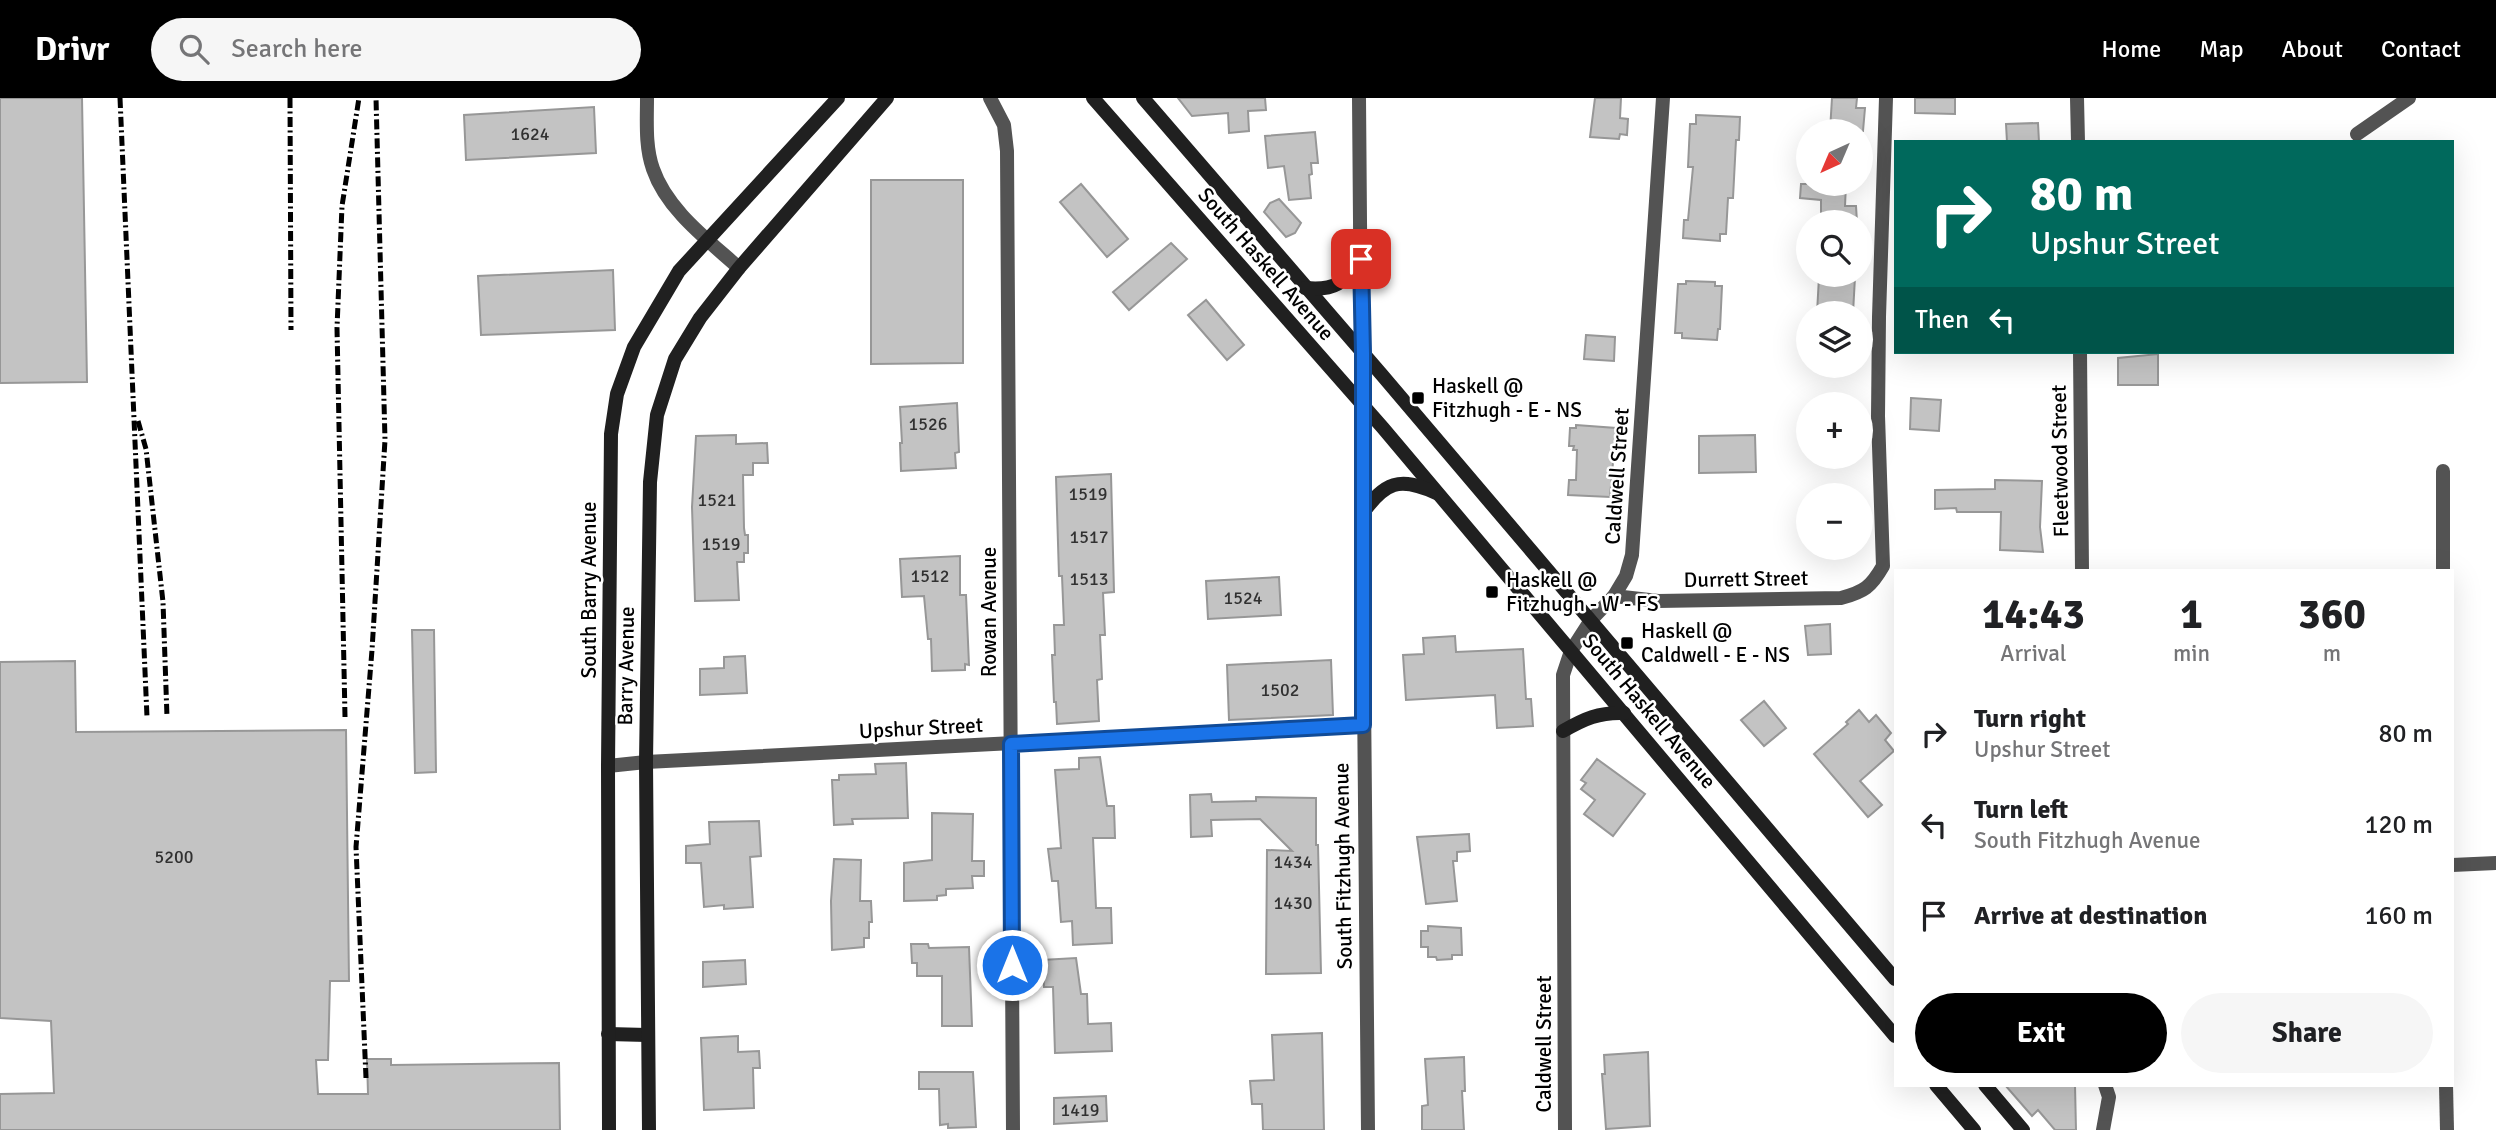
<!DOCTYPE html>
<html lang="en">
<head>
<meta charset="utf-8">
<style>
	:root { --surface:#fff; --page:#f6f6f6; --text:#202124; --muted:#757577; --accent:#000 }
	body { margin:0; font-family:Signika,sans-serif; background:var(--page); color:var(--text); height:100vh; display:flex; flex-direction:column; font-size:26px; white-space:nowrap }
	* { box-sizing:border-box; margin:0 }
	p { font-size:23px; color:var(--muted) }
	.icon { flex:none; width:38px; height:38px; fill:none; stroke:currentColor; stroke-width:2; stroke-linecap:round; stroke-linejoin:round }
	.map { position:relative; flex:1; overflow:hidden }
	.panel { position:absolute; left:1894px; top:471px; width:560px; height:518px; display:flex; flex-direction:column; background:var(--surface); border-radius:0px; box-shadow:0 7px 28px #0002 }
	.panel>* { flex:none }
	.guide { position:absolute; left:1894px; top:42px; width:560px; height:214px; border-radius:0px; box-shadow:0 7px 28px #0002; background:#00695c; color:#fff; overflow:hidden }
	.needle { width:46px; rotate:224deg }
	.tools { position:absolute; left:1796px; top:21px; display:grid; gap:14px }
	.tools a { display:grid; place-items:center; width:77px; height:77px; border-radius:50%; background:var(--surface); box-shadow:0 7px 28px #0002; font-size:35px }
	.pin { position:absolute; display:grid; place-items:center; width:60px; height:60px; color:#fff; margin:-30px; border-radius:14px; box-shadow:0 4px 10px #0006 }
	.me { position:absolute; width:77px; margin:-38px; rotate:0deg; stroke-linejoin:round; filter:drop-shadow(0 0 5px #0008) }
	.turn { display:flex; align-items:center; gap:24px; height:147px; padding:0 21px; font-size:32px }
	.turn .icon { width:91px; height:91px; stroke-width:2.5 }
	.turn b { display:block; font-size:49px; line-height:60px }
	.then { display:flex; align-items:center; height:66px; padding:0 21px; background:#0003; gap:14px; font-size:26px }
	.eta { display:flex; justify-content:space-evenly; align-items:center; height:119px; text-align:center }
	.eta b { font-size:42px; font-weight:700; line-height:49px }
	.action { display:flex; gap:14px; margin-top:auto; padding:14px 21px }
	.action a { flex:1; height:80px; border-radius:42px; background:var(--accent); color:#fff; font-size:28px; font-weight:700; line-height:80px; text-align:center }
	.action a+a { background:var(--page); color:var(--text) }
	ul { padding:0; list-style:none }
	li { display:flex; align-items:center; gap:21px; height:91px; padding:0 21px }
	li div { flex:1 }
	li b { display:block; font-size:26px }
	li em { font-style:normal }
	header { display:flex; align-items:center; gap:42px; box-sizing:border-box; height:98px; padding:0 35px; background:var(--accent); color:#fff }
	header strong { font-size:33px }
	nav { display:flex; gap:38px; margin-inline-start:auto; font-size:24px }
	.search { width:490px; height:63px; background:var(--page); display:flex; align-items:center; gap:18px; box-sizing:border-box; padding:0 24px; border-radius:38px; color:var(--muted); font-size:26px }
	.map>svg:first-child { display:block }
</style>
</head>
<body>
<header>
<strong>Drivr</strong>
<div class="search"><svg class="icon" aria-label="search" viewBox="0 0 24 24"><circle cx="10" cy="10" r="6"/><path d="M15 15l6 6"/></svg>Search here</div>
<nav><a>Home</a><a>Map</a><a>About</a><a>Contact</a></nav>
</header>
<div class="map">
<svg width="2496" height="1032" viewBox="0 0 2496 1032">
	<rect width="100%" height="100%" fill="#fff"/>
	<g fill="#c3c3c3" stroke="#979797" stroke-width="2">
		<polygon points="0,0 82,0 87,284 0,285"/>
		<polygon points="1178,0 1265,0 1266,12 1248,13 1249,33 1229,35 1228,15 1192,18"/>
		<polygon points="1595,0 1621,0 1620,20 1628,21 1627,37 1620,36 1619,41 1590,39"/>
		<polygon points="1832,0 1857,0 1856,10 1865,10 1863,33 1830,33"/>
		<polygon points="1915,0 1955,0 1955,16 1915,15"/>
		<polygon points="594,9 596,55 466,62 464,17"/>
		<polygon points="1696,17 1740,19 1739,42 1736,42 1733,100 1728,100 1726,136 1720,136 1720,143 1683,140 1684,122 1688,122 1693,69 1688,69 1690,26 1696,26"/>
		<polygon points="2038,25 2039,44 2007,44 2006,26"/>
		<polygon points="1315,34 1318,65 1311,65 1312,76 1309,77 1311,100 1289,102 1284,68 1268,70 1265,38"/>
		<polygon points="871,82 963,82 963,265 871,266"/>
		<polygon points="1081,86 1128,141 1107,159 1060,104"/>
		<polygon points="1801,86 1846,86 1845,108 1856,108 1857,124 1821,124 1821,102 1800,100"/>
		<polygon points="1279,101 1301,125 1295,135 1286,139 1264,114 1270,105"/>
		<polygon points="1171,145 1187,161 1129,212 1113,194"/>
		<polygon points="613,172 615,232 481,237 478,178"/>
		<polygon points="1826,177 1851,177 1851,179 1855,179 1853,215 1817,215 1819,179 1826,179"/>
		<polygon points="1686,183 1715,184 1715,188 1722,188 1720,231 1718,231 1717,242 1682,240 1682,235 1675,235 1678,186 1686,186"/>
		<polygon points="1206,202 1244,247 1227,262 1188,217"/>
		<polygon points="1586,237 1615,239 1614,263 1584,261"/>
		<polygon points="2158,256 2158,287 2118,287 2118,260"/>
		<polygon points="1911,300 1941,302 1939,333 1910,331"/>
		<polygon points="957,305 959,354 955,355 956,370 901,373 900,345 902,345 900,309"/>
		<polygon points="1576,327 1616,330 1610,399 1568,397 1569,382 1576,382 1577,352 1573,352 1574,348 1569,348 1570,330 1576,330"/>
		<polygon points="736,337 736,346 767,345 768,365 753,365 753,377 743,377 744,430 745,437 748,437 748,455 744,455 744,464 737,464 739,502 695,503 692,409 696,338"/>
		<polygon points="1755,337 1756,374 1699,375 1699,338"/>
		<polygon points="1111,376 1114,494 1103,495 1105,537 1100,537 1102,581 1097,582 1099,623 1057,626 1056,604 1054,604 1052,557 1055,557 1054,527 1064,527 1062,478 1059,478 1056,379"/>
		<polygon points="1995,382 2042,383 2040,429 2043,454 2000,452 2001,414 1957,414 1956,410 1935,411 1935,392 1995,391"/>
		<polygon points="960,458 960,497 966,497 969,567 965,566 965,572 932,573 931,541 928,541 924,498 902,499 900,461"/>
		<polygon points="1279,479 1281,517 1208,521 1206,483"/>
		<polygon points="1830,526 1831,556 1808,557 1805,528"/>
		<polygon points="412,532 434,532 436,674 415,675"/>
		<polygon points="1455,538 1456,554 1523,551 1526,601 1531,601 1533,628 1497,630 1495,597 1406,602 1403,557 1424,556 1423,540"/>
		<polygon points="745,558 747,595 700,597 700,571 724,570 724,559"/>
		<polygon points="1331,562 1333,617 1229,622 1227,567"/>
		<polygon points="75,563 76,634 346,632 349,883 330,883 328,962 316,962 318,996 368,996 367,961 391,961 391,967 559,965 560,1032 0,1032 0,996 54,995 51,923 0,920 0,564"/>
		<polygon points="1764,603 1786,630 1764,648 1741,622"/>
		<polygon points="1859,612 1869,624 1876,617 1891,635 1885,642 1894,653 1860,683 1882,707 1868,719 1814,656 1848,626 1846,624"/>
		<polygon points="1100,659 1107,708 1114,708 1115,740 1093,740 1096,810 1111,810 1112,845 1073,847 1072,823 1061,824 1058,783 1052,783 1048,751 1061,750 1055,672 1079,671 1079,660"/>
		<polygon points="1597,661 1645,696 1613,738 1584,716 1595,702 1581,691 1586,685 1581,682"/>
		<polygon points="906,665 908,720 852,721 853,726 834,727 832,682 839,682 839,677 876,676 875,666"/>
		<polygon points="1211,696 1212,704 1256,703 1256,699 1316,700 1316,747 1318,747 1321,875 1266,876 1267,752 1292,753 1260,721 1211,722 1212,738 1191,739 1190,697"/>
		<polygon points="932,715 973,716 972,763 984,763 984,778 972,778 973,790 946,791 946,797 937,798 937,802 904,803 904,765 932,762"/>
		<polygon points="759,723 761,758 750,759 753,809 724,811 724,807 704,809 701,765 686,765 686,748 710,746 709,724"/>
		<polygon points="1469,736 1470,753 1457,754 1457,763 1453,763 1457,803 1426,806 1417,739"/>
		<polygon points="834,761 861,762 860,803 871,803 872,824 869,824 869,840 864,840 864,849 832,852 831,803"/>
		<polygon points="1428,828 1461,830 1462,857 1452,857 1452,861 1437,862 1436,859 1428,859 1428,849 1421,849 1421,833 1428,833"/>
		<polygon points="911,846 928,846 929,850 969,849 972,928 942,928 942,878 917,878 917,865 912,865"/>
		<polygon points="1076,860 1081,896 1087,896 1088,926 1111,925 1112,953 1055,955 1053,889 1044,889 1042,862"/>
		<polygon points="745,862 746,886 703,889 703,864"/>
		<polygon points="1322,935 1324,1032 1263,1032 1262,1006 1252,1006 1250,983 1274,982 1272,937"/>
		<polygon points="738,938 738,954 759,953 760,970 753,970 754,1010 704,1012 701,940"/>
		<polygon points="1648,954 1650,1028 1606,1031 1602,976 1605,976 1604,957"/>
		<polygon points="1464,959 1465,993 1462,993 1464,1032 1422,1032 1422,1008 1428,1007 1425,961"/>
		<polygon points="919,974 973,974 976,1029 948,1030 948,1026 940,1027 939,991 919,991"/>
		<polygon points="2005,987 2075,987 2076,1032 2055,1032 2038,1012 2032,1018"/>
		<polygon points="1106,998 1107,1023 1054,1026 1054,1000"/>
	</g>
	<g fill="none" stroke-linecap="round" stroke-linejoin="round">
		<g stroke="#535353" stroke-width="14">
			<path d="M647 0C647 23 645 49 653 71 667 112 708 142 739 170"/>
			<polyline points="990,0 1004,27 1007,53 1013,1032"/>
			<path d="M1359 0C1363 344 1363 688 1368 1032"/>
			<polyline points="2077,0 2078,44"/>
			<polyline points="2357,36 2409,0"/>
			<polyline points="2080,254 2082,472"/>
			<polyline points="2443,373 2443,472"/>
			<path d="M1614 498 1658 503 1841 500C1864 494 1871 489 1883 468L1878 318 1879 219 1886 0"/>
			<polyline points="608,668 646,664 1362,627"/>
			<polyline points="2452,767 2496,765"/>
			<polyline points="2446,987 2447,1032"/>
			<polyline points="1565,1032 1563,577 1571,553 1591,522 1614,498 1626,478 1632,457 1663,0"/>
			<polyline points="2103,1032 2109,999 2105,987"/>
		</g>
		<g stroke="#202020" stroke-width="14">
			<polyline points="1093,0 1383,330 1895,938"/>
			<polyline points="1143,0 1382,277 1895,881"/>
			<path d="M1305 190C1336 193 1343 185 1361 161"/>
			<path d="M1362 416C1385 384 1399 378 1436 395"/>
			<path d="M1563 633C1584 621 1599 614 1624 615"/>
			<polyline points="608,936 647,937"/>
			<polyline points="1936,987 1974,1032"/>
			<polyline points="1985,987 2023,1032"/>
			<polyline points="609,1032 608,668 611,336 617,296 634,249 679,173 838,0"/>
			<polyline points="649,1032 646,664 650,384 657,317 675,261 700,220 739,170 887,0"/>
		</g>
		<g stroke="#000" stroke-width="5" stroke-dasharray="10 3.5 2 3.5" stroke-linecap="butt">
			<polyline points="120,0 147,619"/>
			<polyline points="290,0 291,232"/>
			<polyline points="138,323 146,351 163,504 167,619"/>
			<polyline points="345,619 337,230 342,108 359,0"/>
			<polyline points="366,980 356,749 372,552 385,342 376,0"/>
		</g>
	</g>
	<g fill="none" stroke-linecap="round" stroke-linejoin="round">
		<defs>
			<polyline id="route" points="1012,867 1011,646 1363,627 1363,255 1361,161"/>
		</defs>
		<use href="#route" stroke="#114b97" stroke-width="18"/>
		<use href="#route" stroke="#1a73e8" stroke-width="12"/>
	</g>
	<g fill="#000" stroke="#fff" stroke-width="2.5">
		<rect x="1411" y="293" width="14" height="14" rx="3.5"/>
		<rect x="1485" y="487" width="14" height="14" rx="3.5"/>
		<rect x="1620" y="538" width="14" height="14" rx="3.5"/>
	</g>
	<g text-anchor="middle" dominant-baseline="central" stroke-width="5" stroke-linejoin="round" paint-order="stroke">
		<g font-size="18" fill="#313131">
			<text x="530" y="36">1624</text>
			<text x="928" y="326">1526</text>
			<text x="1088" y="396">1519</text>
			<text x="717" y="402">1521</text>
			<text x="1089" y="439">1517</text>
			<text x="721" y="446">1519</text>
			<text x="930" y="478">1512</text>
			<text x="1089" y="481">1513</text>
			<text x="1243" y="500">1524</text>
			<text x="1280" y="592">1502</text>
			<text x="174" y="759">5200</text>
			<text x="1293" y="764">1434</text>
			<text x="1293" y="805">1430</text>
			<text x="1080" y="1012">1419</text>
		</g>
		<g font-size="21" fill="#000" stroke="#fff">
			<text transform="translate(1266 166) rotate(49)">South Haskell Avenue</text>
			<text transform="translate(2060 363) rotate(-91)">Fleetwood Street</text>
			<text transform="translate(1617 378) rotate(-86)">Caldwell Street</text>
			<text transform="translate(1746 481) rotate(-1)">Durrett Street</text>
			<text transform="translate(589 492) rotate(-90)">South Barry Avenue</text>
			<text transform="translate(989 514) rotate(-90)">Rowan Avenue</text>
			<text transform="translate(626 568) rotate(-89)">Barry Avenue</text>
			<text transform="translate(1649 613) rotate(50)">South Haskell Avenue</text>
			<text transform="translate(921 630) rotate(-3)">Upshur Street</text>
			<text transform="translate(1343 768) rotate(-91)">South Fitzhugh Avenue</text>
			<text transform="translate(1544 946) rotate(-90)">Caldwell Street</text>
		</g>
		<g font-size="21" fill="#000" stroke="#fff" text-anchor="start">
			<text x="1432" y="288">Haskell @<tspan x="1432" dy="24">Fitzhugh - E - NS</tspan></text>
			<text x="1506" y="482">Haskell @<tspan x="1506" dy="24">Fitzhugh - W - FS</tspan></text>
			<text x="1641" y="533">Haskell @<tspan x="1641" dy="24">Caldwell - E - NS</tspan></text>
		</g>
	</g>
</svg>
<div class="tools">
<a><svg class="needle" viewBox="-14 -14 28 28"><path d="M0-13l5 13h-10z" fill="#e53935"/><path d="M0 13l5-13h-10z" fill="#757577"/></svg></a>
<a><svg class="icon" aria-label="search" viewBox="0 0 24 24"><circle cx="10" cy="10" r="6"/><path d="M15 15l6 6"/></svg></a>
<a><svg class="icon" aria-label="layers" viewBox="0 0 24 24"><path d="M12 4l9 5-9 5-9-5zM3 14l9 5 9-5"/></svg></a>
<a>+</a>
<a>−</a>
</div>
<div class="pin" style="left:1361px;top:161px;background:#d93025"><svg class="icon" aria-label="arrive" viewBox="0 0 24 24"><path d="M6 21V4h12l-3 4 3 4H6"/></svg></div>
<svg class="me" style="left:1012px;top:867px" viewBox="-20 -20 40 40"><circle r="17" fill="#1a73e8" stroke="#fff" stroke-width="3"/><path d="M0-11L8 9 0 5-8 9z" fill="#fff"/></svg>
<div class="guide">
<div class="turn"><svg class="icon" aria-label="right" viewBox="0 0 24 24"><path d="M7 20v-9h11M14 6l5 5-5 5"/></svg><div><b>80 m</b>Upshur Street</div></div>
<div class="then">Then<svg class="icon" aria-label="left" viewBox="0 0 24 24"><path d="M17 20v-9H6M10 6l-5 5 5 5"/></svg></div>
</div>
<section class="panel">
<div class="eta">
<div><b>14:43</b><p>Arrival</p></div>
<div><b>1</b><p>min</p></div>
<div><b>360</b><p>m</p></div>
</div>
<ul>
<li><svg class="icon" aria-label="right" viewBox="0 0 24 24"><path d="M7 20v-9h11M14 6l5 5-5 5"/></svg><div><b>Turn right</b><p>Upshur Street</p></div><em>80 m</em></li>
<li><svg class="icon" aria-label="left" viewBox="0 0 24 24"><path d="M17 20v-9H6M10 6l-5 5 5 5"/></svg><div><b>Turn left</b><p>South Fitzhugh Avenue</p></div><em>120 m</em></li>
<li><svg class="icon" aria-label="arrive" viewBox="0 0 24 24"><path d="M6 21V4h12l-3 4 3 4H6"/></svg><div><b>Arrive at destination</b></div><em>160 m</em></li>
</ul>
<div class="action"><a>Exit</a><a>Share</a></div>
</section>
</div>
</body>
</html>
